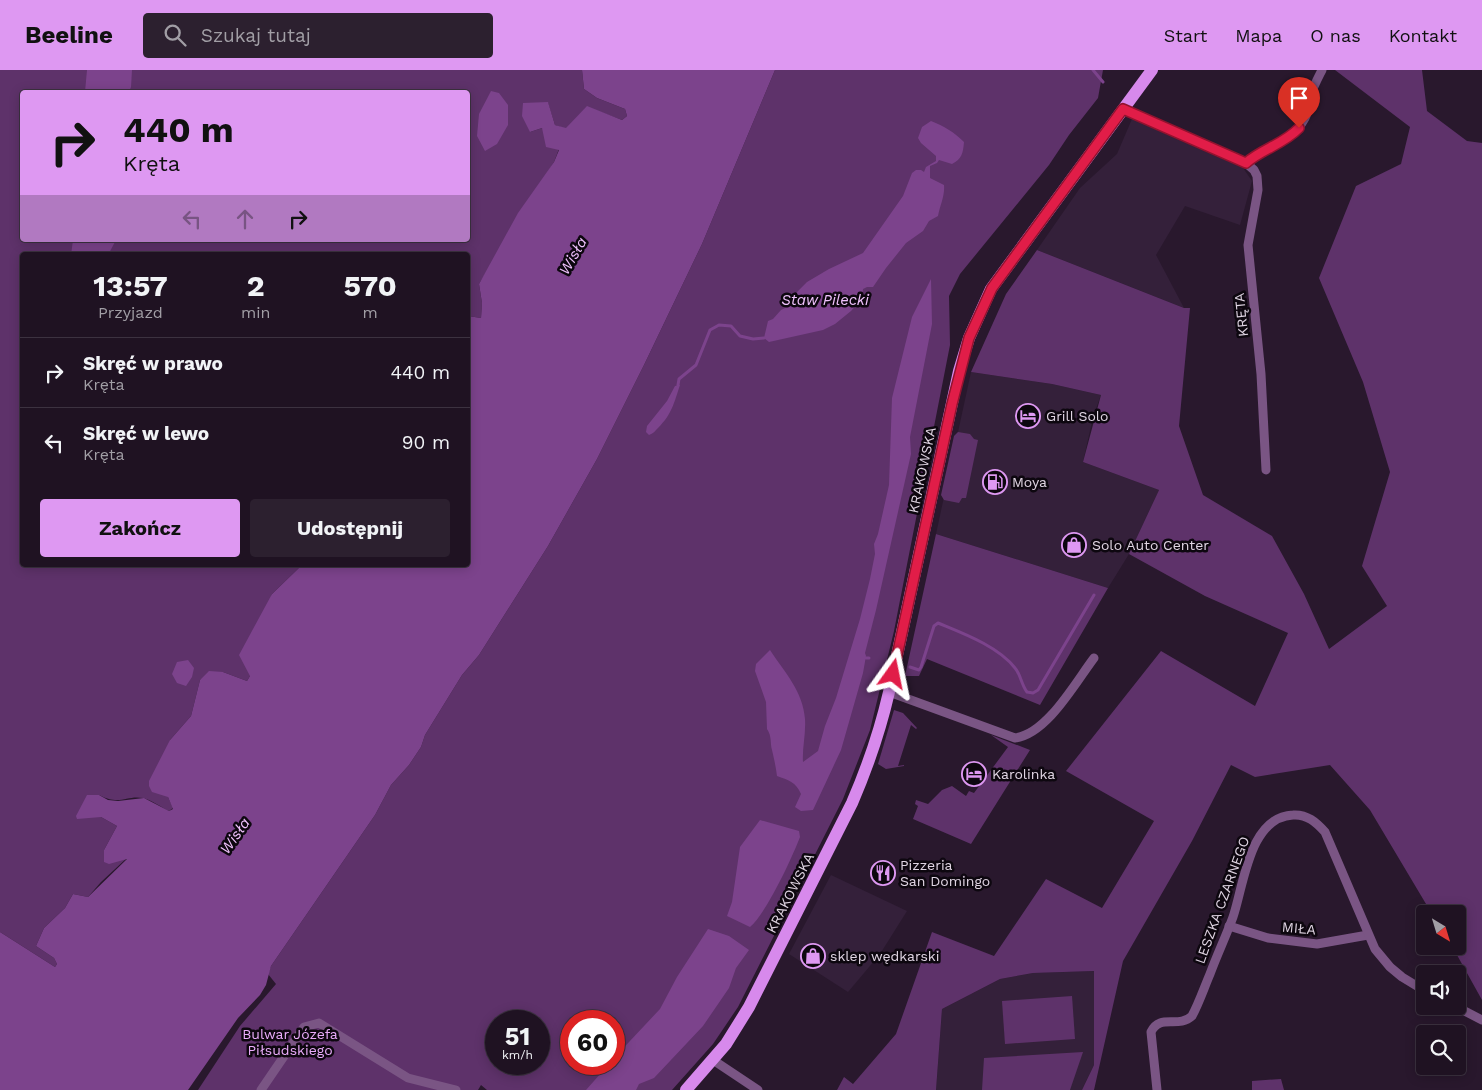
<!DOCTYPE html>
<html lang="pl">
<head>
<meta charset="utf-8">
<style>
	:root { --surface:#1f1222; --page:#2c202f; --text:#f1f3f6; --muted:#a19ea5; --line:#3c3240; --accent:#de98f2 }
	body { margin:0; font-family:"Work Sans",sans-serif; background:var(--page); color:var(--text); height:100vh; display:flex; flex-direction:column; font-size:19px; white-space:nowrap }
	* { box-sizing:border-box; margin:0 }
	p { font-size:16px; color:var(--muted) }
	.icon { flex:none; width:28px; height:28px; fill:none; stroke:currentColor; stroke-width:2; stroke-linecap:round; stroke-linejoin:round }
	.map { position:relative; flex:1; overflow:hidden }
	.side { position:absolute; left:20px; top:182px; width:450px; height:315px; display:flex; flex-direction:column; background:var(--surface); border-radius:5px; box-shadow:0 2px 12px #0003,0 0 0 1px var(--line) }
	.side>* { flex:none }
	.guide { position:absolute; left:20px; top:20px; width:450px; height:152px; border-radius:5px; box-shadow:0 2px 12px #0003,0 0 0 1px var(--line); background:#de98f2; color:#111; overflow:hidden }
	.needle { width:32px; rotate:142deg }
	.fabs { position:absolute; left:1416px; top:835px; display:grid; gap:10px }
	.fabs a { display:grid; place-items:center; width:50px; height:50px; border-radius:5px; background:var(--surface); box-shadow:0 2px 12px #0003,0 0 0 1px var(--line); font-size:25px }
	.speed { position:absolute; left:485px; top:940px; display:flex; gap:10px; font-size:25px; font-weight:700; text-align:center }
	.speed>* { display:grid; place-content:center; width:65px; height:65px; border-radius:50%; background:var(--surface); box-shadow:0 2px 12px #0003,0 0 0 1px var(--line); line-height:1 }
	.speed small { font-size:12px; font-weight:400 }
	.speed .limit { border:8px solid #d22; background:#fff; color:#111 }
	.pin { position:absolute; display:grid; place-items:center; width:42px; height:42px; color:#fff; margin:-51px -21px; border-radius:50% 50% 50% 0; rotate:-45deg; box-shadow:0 0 5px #0007 }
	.pin .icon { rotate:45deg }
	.me { position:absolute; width:55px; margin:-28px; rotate:12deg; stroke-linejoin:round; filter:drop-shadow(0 0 4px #0008) }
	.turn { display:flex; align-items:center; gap:18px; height:105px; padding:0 20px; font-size:22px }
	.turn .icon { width:65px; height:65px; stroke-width:2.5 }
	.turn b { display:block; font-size:35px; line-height:42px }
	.lanes { display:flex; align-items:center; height:48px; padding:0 20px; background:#0003; justify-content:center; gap:25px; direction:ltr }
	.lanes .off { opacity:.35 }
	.eta { display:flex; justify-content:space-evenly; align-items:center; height:85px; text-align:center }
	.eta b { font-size:30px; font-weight:700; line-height:35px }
	.cta { display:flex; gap:10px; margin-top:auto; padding:10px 20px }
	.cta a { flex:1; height:58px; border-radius:5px; background:var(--accent); color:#111; font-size:20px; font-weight:700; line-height:58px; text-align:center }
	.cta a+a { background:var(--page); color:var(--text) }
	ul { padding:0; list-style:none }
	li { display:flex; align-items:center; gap:15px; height:70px; padding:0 20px; border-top:1px solid var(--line) }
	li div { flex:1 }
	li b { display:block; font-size:19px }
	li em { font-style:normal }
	header { display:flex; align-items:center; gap:30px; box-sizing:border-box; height:70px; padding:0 25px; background:var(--accent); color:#111 }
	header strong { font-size:24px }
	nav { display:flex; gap:28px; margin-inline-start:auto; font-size:18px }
	.search { width:350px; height:45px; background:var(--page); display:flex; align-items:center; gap:12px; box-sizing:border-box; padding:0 18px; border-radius:5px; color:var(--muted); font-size:19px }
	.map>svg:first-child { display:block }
</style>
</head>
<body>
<header>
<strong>Beeline</strong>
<div class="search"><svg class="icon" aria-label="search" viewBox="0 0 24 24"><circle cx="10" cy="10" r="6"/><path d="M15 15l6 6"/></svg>Szukaj tutaj</div>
<nav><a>Start</a><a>Mapa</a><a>O nas</a><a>Kontakt</a></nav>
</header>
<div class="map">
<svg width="1482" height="1020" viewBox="0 0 1482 1020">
	<rect width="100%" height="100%" fill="#29182d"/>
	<g fill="#34203a">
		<polygon points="1132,49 1243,98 1252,111 1240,155 1185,136 1156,185 1184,238 1037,180 1080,118 1117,84"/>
		<polygon points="971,302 1052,314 1101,325 1093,347 1083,392 1159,420 1129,484 1108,518 936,464"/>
		<polygon points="831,805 907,841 880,884 848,922 789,884"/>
		<polygon points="1095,901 1094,995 1082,1020 936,1020 942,939 1000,909 1033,903"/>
	</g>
	<g fill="#5e326a" fill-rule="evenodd">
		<path d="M0 0H582L584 19 597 28 625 39 627 46 622 50 587 37 566 59 555 55 548 33 530 62 542 58 559 79 554 92 479 214 482 233 481 248 468 246V185H22V495H302L272 524 250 606 247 611 223 602 200 610 191 646 170 670 168 727 173 738 169 741C162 738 152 730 143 728 126 725 120 736 99 725L101 747 117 756 104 780 128 787 101 812 88 827 73 824 65 838 44 858 36 876 54 888 57 894 55 897 0 862ZM22 22H468V170H22Z"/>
		<path d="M775 0H1103L1098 28 1069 65 1049 95 960 204 949 226 950 275 894 561 870 660 843 729 738 937 713 974 672 1020H487L481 1015 478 1020H198L240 956 276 914 268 904 271 896 375 745 391 715 409 695 421 677 425 665 462 605 479 585 548 476 597 389 644 295 702 174ZM496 951H539V994H496ZM571 951H614V994H571Z"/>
		<polygon points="1335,0 1422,0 1427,41 1467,71 1482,73 1482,930 1452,876 1458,876 1458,844 1432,844 1370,740 1330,695 1255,707 1231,695 1192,771 1123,891 1094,1020 1082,1020 1094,995 1094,901 1033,903 1000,909 942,939 936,1020 837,1020 844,1007 853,1014 896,964 932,862 994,886 1046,809 1102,838 1154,751 1066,701 1161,581 1255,636 1288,563 1205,526 1129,484 1159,420 1083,392 1101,325 1052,314 971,302 1006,224 1037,180 1184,238 1190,238 1179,356 1203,425 1272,466 1304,524 1329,579 1387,536 1362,496 1390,402 1363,312 1319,208 1356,116 1401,94 1410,57"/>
		<polygon points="958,362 970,364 974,369 978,370 966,428 962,428 959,433 944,430 941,425 954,366"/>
		<polygon points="936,464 1108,518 1040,635 927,589 919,606 905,606"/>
		<polygon points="894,640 903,643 917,658 916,659 911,655 898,696 904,695 904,696 886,699 878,694"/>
		<polygon points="991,665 1030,680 971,774 913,749 918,736 915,734 916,730 928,734 942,720 952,716 966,726 969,721 974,723 1008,677"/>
		<polygon points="1072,926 1075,969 1005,974 1002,931"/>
		<polygon points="1083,982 1070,1020 982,1020 984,988"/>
		<polygon points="1281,1009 1284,1020 1252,1020 1252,1011"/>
	</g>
	<g fill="#7c438c">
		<polygon points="87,0 132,0 131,17 129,22 85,22"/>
		<polygon points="582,0 775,0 702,174 644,295 597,389 548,476 479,585 462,605 425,665 421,677 409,695 391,715 375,745 271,896 266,915 260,925 238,948 188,1020 0,1020 0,862 55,897 57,894 54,888 36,876 44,858 65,838 73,824 88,827 127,789 109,794 104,792 104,780 117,756 101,747 77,749 76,746 87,725 99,725 108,730 118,731 144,728 169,741 173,739 168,727 152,722 149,716 149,711 170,670 191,646 200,610 209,601 223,602 247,611 250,606 239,585 272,524 302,495 468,495 468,246 481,248 482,233 479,214 518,143 554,92 559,80 546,77 542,58 530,62 522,46 523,33 548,32 555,55 566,58 587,36 622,50 627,46 625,39 597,28 584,19"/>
		<polygon points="491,21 499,23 508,35 508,55 497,74 485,81 477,66 479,44"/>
		<path d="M931 51C944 56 954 62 964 72 963 83 962 89 952 94L939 90 937 93 930 96V108L944 115C945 126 940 135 938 146L929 151 923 161 906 173 886 198 873 217H867L863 219 862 229 851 241 835 254 823 260 769 272 764 268 768 251 773 249 781 240 791 235 795 224 807 212 829 199 863 183 903 126 912 103 916 100H921L924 102 926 97 936 91V86L921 73 918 68 922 57Z"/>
		<polygon points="73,170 116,170 108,185 71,185"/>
		<path d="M931 209 932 254 910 367 911 384 876 540 865 583 866 586 863 603 841 680 813 740 801 741 795 737 801 724C796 712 788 710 777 706 776 697 774 689 772 680 770 673 772 666 767 659L766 632 755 601 756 594 770 580C785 603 803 621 805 649 806 664 802 679 803 692L818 681 825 656 836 628 860 549 870 509 875 484 874 474 878 464 889 415 892 328 912 247Z"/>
		<path d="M680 315C674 333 672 344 658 358 655 361 654 363 649 365L646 362 647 356 667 331 675 316Z"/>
		<polygon points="188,590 194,598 192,607 186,616 177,613 172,604 177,592"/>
		<path d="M760 750 799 761 800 767C792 788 766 844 750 857L727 846 732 832 740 777Z"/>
		<polygon points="708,859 729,866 749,880 736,898 729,918 703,956 654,1008 639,1014 636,1020 586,1020 609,994 614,994 614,988 660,939 677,907"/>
	</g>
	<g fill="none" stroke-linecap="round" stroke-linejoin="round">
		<g stroke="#7c438c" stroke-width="3">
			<polyline points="1093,0 1103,12"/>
			<polyline points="678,315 679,309 696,295 710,260 719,255 731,256 740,266 753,269 764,268"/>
			<polyline points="866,588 869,588"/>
			<path d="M910 597 919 600 921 597 934 556 938 553C962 563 998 576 1015 598 1021 605 1021 614 1027 622L1033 623 1038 620 1094 525"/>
		</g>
		<g stroke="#7a5584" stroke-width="9">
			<polyline points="1123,39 1246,93 1254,100 1257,106 1258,120 1248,175 1261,304 1266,400"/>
			<path d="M1246 93C1266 76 1292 72 1305 48 1309 41 1309 33 1311 25 1313 17 1318 8 1322 0"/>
			<path d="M889 622 1015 668C1047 664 1075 613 1094 588"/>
			<polyline points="1229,856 1268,868 1317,874 1368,865"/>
			<polyline points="1455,936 1482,950"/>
			<polyline points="713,990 758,1020"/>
			<polyline points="261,1020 304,957 319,953 408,1008 456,1020"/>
			<path d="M1157 1020 1151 962C1160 943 1178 959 1192 946 1199 933 1204 918 1210 904 1217 885 1226 866 1233 847 1244 815 1249 747 1293 745 1307 744 1316 752 1325 762L1375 879 1390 897 1402 907 1425 921"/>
		</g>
		<path stroke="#d789ec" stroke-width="12" d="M686 1020 726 974 749 937 852 733C868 696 880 661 889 622L959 301 969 268 991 219 1152 0"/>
	</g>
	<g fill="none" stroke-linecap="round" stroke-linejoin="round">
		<defs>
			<path id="route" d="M893 604 952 334 969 268 992 218 1123 39 1246 93C1262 79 1284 74 1299 58"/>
		</defs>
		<use href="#route" stroke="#92132f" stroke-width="12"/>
		<use href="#route" stroke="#e11d48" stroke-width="9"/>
	</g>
	<defs>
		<symbol id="hotel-ring" viewBox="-11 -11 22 22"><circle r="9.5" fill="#0d070f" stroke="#de98f2" stroke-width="1.5"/><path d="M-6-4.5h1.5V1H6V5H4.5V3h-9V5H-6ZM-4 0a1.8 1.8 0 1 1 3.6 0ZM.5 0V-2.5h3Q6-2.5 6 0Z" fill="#de98f2"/></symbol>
		<symbol id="fuel-ring" viewBox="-11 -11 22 22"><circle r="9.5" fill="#0d070f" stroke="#de98f2" stroke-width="1.5"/><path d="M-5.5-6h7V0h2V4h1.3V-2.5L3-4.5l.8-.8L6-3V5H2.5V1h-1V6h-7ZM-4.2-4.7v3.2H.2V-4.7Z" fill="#de98f2"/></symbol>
		<symbol id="shop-ring" viewBox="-11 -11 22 22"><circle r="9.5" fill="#0d070f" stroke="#de98f2" stroke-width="1.5"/><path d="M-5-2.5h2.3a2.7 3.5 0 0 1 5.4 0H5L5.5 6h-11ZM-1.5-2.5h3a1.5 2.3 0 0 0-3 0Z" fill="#de98f2"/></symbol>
		<symbol id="restaurant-ring" viewBox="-11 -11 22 22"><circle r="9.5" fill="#0d070f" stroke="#de98f2" stroke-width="1.5"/><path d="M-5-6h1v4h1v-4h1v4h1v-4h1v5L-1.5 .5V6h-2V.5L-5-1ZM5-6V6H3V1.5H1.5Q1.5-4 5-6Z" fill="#de98f2"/></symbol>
	</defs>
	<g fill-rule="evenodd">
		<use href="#hotel-ring" x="1014" y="332" width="28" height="28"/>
		<use href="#fuel-ring" x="981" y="398" width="28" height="28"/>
		<use href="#shop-ring" x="1060" y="461" width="28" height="28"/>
		<use href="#hotel-ring" x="960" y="690" width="28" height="28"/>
		<use href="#restaurant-ring" x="869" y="789" width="28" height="28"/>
		<use href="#shop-ring" x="799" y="872" width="28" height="28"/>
	</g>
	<g text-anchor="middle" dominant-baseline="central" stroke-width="5" stroke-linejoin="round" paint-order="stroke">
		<g font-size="14" fill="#e0d5e3" stroke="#0d070f">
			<text transform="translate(1241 245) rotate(-96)">KRĘTA</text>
			<text transform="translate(922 400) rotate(-78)">KRAKOWSKA</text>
			<text transform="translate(790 823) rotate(-63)">KRAKOWSKA</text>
			<text transform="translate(1222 830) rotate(-70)">LESZKA CZARNEGO</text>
			<text transform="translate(1299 858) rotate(5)">MIŁA</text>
		</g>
		<g font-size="14" fill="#e0d5e3" stroke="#0d070f" text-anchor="start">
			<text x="1046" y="346">Grill Solo</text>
			<text x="1012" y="412">Moya</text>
			<text x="1092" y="475">Solo Auto Center</text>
			<text x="992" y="704">Karolinka</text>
			<text x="900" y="795">Pizzeria<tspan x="900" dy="16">San Domingo</tspan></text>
			<text x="830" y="886">sklep wędkarski</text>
		</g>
		<g font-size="14" fill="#eaacfb" stroke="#0d070f">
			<text x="290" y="964">Bulwar Józefa<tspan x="290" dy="16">Piłsudskiego</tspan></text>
		</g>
		<g font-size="15" font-style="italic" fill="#f0c2fd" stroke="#0d070f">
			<text transform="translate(573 186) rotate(-60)">Wisła</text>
			<text x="825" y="230">Staw Pilecki</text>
			<text transform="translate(235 766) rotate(-55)">Wisła</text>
		</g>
	</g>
</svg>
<div class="fabs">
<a><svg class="needle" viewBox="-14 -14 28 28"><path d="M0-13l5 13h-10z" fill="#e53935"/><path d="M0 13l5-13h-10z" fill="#a19ea5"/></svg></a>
<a><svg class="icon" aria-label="sound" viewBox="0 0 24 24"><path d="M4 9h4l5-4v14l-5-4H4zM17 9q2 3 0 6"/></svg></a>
<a><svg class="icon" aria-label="search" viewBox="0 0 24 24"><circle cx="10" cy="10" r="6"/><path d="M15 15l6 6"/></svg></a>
</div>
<div class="speed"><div>51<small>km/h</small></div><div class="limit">60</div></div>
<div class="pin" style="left:1299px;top:58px;background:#d93025"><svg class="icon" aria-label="arrive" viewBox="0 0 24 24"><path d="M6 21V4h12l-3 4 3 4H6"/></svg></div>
<svg class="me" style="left:893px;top:604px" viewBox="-20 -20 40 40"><path d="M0-17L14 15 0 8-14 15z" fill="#e11d48" stroke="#fff" stroke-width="4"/></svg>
<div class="guide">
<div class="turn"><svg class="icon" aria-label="right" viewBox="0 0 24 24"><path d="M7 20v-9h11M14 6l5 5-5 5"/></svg><div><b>440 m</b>Kręta</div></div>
<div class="lanes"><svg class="icon off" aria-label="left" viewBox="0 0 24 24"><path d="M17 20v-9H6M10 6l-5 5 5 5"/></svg><svg class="icon off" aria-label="ahead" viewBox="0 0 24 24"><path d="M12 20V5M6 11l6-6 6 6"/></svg><svg class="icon" aria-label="right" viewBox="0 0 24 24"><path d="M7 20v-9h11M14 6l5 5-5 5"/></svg></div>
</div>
<section class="side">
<div class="eta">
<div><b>13:57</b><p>Przyjazd</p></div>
<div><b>2</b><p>min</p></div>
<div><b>570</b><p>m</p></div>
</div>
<ul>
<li><svg class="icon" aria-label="right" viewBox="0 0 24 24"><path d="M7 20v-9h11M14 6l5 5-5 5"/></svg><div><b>Skręć w prawo</b><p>Kręta</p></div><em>440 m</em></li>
<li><svg class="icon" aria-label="left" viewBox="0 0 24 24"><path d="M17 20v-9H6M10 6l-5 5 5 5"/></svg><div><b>Skręć w lewo</b><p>Kręta</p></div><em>90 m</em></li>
</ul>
<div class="cta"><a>Zakończ</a><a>Udostępnij</a></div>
</section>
</div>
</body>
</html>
